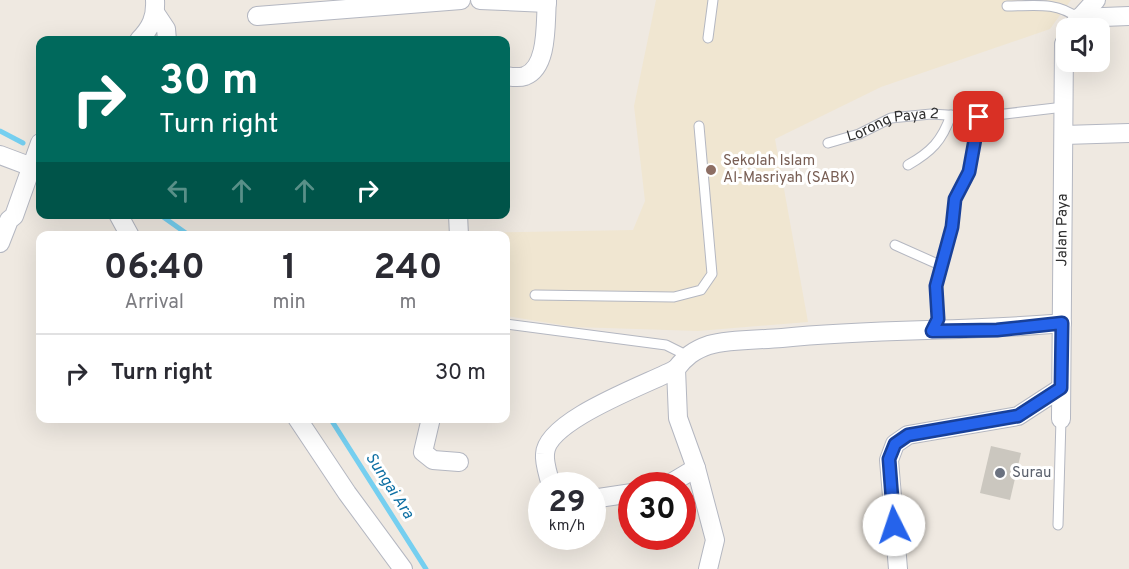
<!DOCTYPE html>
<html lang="en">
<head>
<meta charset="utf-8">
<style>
	:root { --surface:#fff; --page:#f7f7f7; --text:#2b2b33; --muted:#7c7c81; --line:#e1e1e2 }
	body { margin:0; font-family:Overpass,sans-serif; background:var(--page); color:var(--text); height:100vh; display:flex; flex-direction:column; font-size:22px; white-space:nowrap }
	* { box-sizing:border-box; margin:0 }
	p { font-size:20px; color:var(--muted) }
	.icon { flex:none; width:33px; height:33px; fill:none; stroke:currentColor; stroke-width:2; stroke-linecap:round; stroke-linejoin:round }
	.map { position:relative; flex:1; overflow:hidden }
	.panel { position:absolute; left:36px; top:231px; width:474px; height:192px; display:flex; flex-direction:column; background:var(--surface); border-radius:12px; box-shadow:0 6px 24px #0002 }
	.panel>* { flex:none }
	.guide { position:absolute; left:36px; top:36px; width:474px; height:183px; border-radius:12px; box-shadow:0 6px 24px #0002; background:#00695c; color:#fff; overflow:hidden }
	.buttons { position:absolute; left:1056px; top:18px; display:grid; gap:12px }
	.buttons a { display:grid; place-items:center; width:54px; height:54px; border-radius:12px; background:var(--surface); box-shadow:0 6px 24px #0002; font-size:30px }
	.speed { position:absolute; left:528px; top:472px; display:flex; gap:12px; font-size:30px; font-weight:700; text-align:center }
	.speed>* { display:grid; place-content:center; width:78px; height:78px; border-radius:50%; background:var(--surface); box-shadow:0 6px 24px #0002; line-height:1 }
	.speed small { font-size:15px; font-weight:400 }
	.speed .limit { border:9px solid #d22; background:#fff; color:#111 }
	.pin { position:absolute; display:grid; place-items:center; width:51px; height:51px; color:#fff; margin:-26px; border-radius:12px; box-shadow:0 3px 9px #0006 }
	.me { position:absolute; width:66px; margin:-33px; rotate:356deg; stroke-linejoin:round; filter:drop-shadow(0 0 4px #0008) }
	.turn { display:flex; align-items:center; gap:21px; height:126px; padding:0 24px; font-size:27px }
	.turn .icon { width:78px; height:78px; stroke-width:2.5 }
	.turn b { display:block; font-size:42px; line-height:51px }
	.lanes { display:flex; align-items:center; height:57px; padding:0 24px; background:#0003; justify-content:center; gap:30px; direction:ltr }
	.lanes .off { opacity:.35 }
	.eta { display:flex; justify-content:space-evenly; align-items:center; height:102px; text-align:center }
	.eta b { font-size:36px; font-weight:700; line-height:42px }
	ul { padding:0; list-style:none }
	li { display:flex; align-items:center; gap:18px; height:78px; padding:0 24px; border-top:2px solid var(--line) }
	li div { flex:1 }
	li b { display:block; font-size:22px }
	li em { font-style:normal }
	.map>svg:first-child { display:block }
</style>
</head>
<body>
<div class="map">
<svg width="1129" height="569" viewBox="0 0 1129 569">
	<rect width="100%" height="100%" fill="#efe9e1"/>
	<polygon fill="#f0e6d1" points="656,0 1071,0 1050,29 881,87 775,139 808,322 698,331 574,327 506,316 506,236 468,233 633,230 645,201 634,106"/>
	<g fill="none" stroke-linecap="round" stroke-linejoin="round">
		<g stroke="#75cff0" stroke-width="5">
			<polyline points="0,131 23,143"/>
			<polyline points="159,214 190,236"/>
			<polyline points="330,418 426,569"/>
		</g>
	</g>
	<polygon fill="#cbc7bf" points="991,446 1021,453 1010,500 980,493"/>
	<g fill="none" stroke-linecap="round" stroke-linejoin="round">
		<defs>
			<g id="service">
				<path d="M1007 6C1033 6 1056 1 1078 18"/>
				<polyline points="708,38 713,0"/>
				<path id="s1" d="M828 143 859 134 891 118 931 114 979 117 1064 107"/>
				<path d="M908 165C931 152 942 141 951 115"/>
				<polyline points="895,245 942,266"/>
				<polyline points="535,295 674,297 701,290 712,274 699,126"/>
				<polyline points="506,324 666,345 686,355"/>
				<polyline points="932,331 938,319 936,286 952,227 955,199 969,172 979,117"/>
				<polyline points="1058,525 1061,419"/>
			</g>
			<g id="minor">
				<polyline points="480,0 547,3"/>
				<polyline points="156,14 166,29 167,40"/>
				<polyline points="257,16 461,0"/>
				<polyline points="1078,18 1129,16"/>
				<polyline points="1075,23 1096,0"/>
				<path d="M139 40C151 28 156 17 155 0"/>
				<path d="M506 76C512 77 519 78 525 76 549 67 545 21 547 0"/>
				<polyline points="1064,135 1129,133"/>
				<polyline points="0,155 40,170"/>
				<polyline points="118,214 130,236"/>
				<polyline points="458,214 459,236"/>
				<polyline points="0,243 9,220 14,216 40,143"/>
				<polyline points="297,418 347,493 403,569"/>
				<polyline points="431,418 423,452 433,460 459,462"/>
				<path id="s2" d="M1061 419 1064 44 1066 40"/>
				<path d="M551 486C549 476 544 464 545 454 546 420 648 384 676 369"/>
				<polyline points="666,486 696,468"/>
				<polyline points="592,499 632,493"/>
				<path d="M708 569 715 540 696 468 678 418 676 369C685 357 694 350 709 345 731 339 759 340 782 338 875 328 969 332 1062 323"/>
				<polyline points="898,569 889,460 895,444 908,435 1018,416 1061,388"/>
			</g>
		</defs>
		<use href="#service" stroke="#b4b7c1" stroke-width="11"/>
		<use href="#minor" stroke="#b4b7c1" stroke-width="20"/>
		<use href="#service" stroke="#fff" stroke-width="9"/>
		<use href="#minor" stroke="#fff" stroke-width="18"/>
	</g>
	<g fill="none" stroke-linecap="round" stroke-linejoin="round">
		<defs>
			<polyline id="route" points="894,525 889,459 895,444 908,435 1018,416 1061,388 1062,323 997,330 932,331 938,319 936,286 952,227 955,199 969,172 979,117"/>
		</defs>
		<use href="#route" stroke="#184099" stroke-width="15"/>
		<use href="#route" stroke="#2563eb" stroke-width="10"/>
	</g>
	<circle fill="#8d6e63" stroke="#fff" stroke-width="2" cx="711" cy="170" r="6"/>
	<circle fill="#6b7280" stroke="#fff" stroke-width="2" cx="1000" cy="473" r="6"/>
	<g text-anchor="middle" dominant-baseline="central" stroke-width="6" stroke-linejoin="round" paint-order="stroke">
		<g font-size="15" fill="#2e2e2e" stroke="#fff">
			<text stroke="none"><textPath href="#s1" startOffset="68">Lorong Paya 2</textPath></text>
			<text stroke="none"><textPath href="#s2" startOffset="189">Jalan Paya</textPath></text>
		</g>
		<g font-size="15" fill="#785e54" stroke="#fff" text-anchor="start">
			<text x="723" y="161">Sekolah Islam<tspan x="723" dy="17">Al-Masriyah (SABK)</tspan></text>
		</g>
		<g font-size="15" fill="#5b616d" stroke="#fff" text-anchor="start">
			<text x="1012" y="473">Surau</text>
		</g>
		<g font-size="16" font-style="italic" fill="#0d6fa3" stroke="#fff">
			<text transform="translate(389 486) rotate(57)">Sungai Ara</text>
		</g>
	</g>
</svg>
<div class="buttons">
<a><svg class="icon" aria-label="sound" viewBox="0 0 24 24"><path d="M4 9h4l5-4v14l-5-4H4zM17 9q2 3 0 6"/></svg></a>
</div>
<div class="speed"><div>29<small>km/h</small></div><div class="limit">30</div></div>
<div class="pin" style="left:979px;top:117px;background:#d93025"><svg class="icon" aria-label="arrive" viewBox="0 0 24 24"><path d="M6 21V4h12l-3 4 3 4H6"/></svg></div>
<svg class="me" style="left:894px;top:525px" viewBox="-20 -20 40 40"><circle r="19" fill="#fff"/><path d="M0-13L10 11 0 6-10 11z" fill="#2563eb"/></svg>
<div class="guide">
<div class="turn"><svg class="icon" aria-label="right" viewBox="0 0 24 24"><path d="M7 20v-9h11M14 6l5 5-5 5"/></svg><div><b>30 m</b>Turn right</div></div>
<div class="lanes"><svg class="icon off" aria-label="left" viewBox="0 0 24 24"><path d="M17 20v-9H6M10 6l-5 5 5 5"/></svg><svg class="icon off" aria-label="ahead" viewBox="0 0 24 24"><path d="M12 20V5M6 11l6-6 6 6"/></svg><svg class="icon off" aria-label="ahead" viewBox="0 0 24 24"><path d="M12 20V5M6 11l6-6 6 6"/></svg><svg class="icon" aria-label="right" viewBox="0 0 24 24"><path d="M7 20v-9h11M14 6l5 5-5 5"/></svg></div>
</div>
<section class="panel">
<div class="eta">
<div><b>06:40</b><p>Arrival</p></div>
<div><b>1</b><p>min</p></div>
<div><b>240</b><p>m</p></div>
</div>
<ul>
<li><svg class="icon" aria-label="right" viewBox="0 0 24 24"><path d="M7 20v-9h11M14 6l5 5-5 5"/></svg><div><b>Turn right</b></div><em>30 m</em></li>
</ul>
</section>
</div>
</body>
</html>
